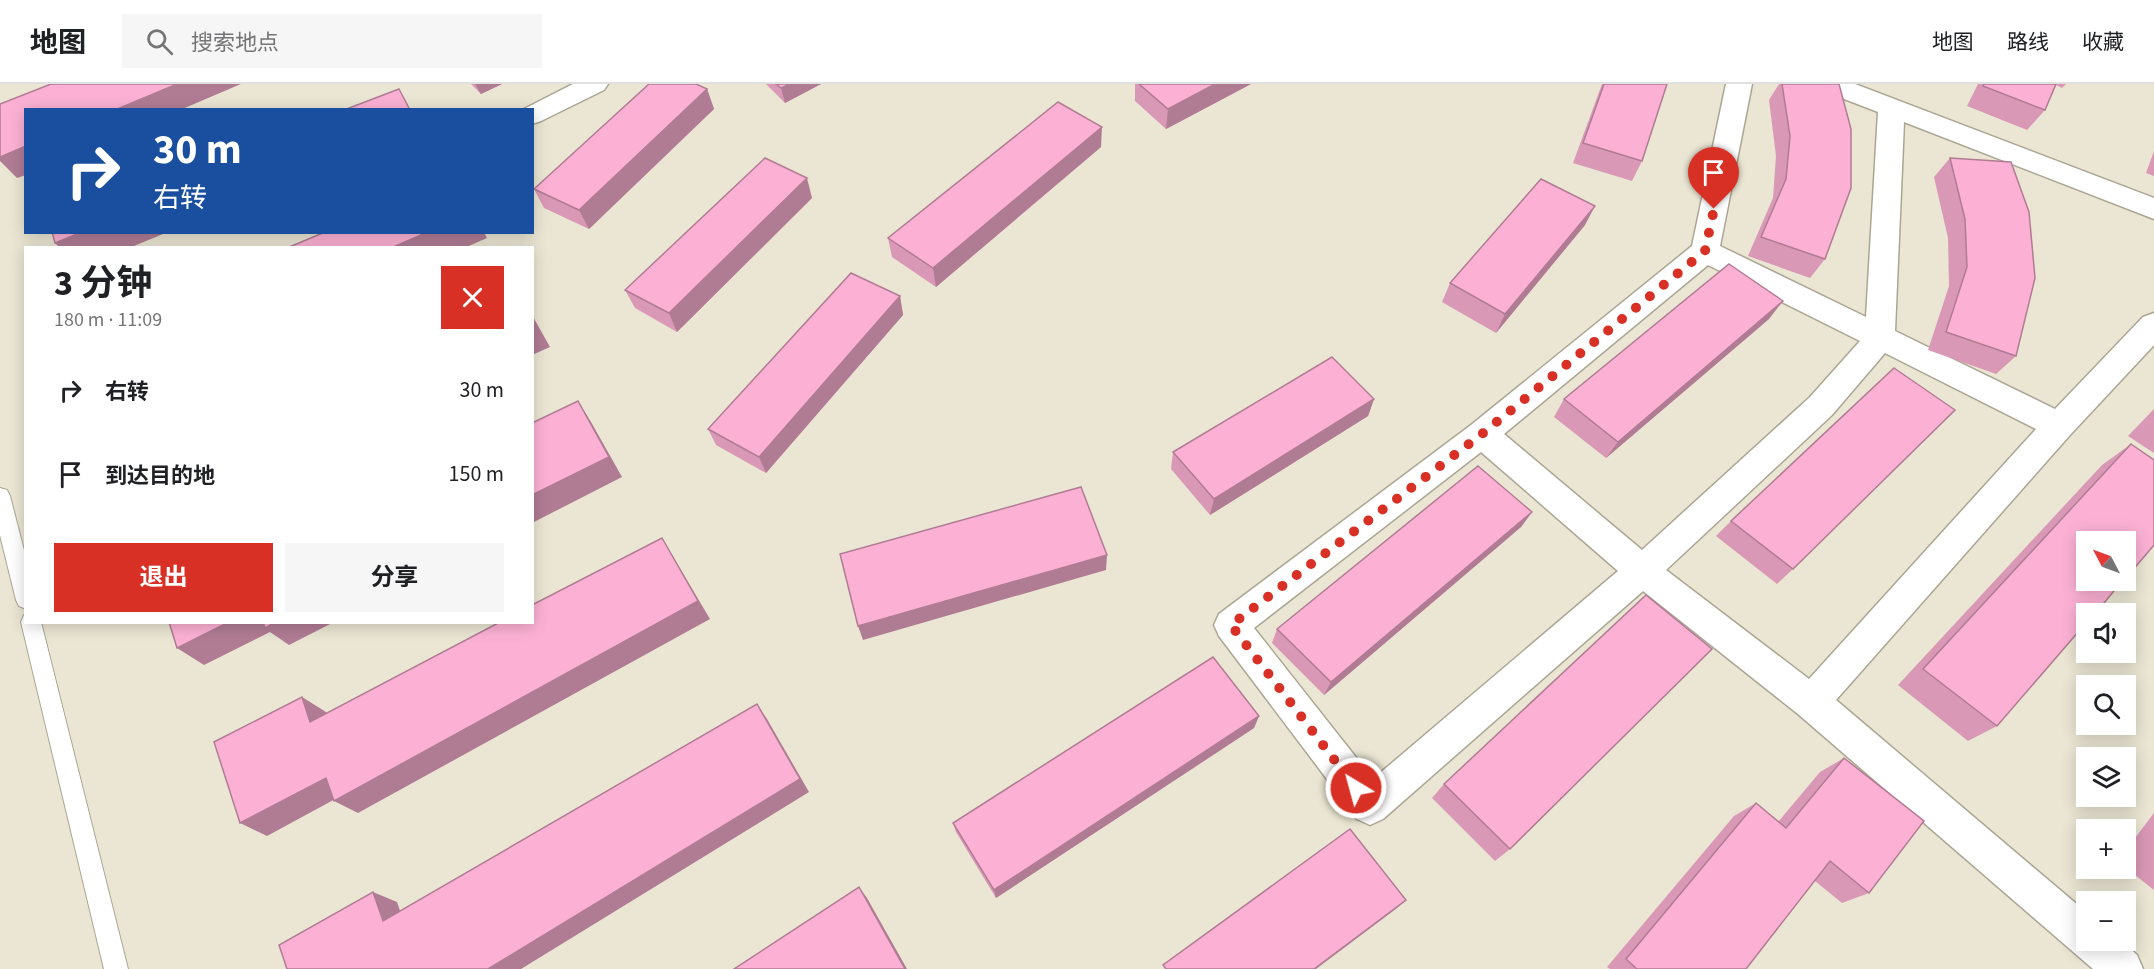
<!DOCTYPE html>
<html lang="zh">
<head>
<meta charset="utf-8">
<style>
	:root { --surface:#fff; --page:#f6f6f6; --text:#202124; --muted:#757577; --line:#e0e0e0; --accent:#d93025 }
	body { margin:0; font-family:"Source Sans 3","Noto Sans SC",sans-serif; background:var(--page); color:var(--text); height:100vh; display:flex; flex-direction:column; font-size:22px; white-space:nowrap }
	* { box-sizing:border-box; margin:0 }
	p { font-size:20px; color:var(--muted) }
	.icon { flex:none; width:33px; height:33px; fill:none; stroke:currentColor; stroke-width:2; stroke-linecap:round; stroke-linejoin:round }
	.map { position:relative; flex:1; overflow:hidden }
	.panel { position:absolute; left:24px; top:162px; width:510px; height:378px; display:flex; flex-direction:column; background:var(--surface); border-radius:0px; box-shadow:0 3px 15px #0003 }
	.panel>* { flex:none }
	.top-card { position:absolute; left:24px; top:24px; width:510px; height:126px; border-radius:0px; box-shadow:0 3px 15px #0003; background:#1a4fa0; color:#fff; overflow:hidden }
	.needle { width:39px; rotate:311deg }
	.controls { position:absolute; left:2076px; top:447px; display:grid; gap:12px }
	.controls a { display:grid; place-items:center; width:60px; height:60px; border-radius:0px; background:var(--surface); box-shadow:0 3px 15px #0003; font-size:30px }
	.pin { position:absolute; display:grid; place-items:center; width:51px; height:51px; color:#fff; margin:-62px -26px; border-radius:50% 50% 50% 0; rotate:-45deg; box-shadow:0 0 6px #0007 }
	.pin .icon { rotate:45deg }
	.me { position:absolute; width:66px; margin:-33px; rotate:323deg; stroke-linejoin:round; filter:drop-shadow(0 0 4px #0008) }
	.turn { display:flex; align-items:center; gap:21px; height:126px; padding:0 30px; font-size:27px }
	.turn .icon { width:78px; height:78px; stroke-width:2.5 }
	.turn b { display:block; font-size:42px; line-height:51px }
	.round { display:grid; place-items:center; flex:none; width:63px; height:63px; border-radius:0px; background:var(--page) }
	.headline { display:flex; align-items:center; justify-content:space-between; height:102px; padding:0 30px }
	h1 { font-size:36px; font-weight:700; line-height:45px }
	.button { display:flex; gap:12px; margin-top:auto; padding:12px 30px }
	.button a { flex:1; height:69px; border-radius:0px; background:var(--accent); color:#fff; font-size:24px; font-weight:700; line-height:69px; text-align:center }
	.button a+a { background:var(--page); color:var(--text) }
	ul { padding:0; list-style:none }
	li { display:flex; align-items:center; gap:18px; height:84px; padding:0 30px }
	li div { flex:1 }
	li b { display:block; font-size:22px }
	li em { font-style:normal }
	header { display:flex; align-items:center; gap:36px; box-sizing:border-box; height:84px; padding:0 30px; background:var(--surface); border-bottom:2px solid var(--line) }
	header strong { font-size:28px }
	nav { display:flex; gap:33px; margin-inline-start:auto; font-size:21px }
	.search { width:420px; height:54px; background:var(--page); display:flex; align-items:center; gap:15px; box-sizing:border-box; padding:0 21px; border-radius:0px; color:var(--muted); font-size:22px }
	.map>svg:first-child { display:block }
</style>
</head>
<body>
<header>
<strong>地图</strong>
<div class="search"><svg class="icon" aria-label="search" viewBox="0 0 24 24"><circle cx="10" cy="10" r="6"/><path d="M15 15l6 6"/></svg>搜索地点</div>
<nav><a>地图</a><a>路线</a><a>收藏</a></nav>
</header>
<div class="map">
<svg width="2154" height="885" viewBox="0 0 2154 885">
	<rect width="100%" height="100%" fill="#ebe6d3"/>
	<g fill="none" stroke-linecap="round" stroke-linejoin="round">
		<defs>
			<g id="service">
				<polygon points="0,404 7,406 10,412 26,474 26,525 19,522 16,516 0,451"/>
				<polygon points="24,531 26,531 26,538 41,538 128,885 104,885 21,538"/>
			</g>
			<g id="minor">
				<polygon points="573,0 608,0 604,6 541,37 532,40 532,26 522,26"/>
				<path d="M1726 0H1752L1720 162 1866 233 1878 28 1821 6 1817 0H1855L2154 114V135L1904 38 1895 247 2055 325 2143 233 2154 229V261L2070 351 1836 616 2086 828V856H2121L2137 871 2143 885H2093L1798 630 1643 507 1383 735 1370 741 1357 735 1219 552 1214 541 1219 530 1471 341 1692 162ZM1708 181 1860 257 1810 313 1642 466 1504 350ZM1885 269 2036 345 1809 595 1666 486 1832 331ZM1481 368 1618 487 1373 695 1254 544Z"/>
			</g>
		</defs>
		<use href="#service" stroke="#aba694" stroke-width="2"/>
		<use href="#minor" stroke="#aba694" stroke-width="3"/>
		<use href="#service" fill="#fff" fill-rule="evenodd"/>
		<use href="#minor" fill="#fff" fill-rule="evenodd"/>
	</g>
	<g fill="#d998b6">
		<polygon points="471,0 502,0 481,10"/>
		<polygon points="766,0 821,0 785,19"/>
		<polygon points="1135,0 1251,0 1166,45 1135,17"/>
		<polygon points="1602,0 1667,0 1642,77 1632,97 1573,79"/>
		<polygon points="1779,0 1839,0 1825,175 1810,194 1748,172 1773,114 1776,72 1769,16"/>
		<polygon points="1978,0 2066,0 2062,4 2056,1 2045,26 2027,46 1967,22"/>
		<polygon points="707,5 714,25 589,145 544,124 534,105"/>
		<polygon points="1101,63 936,203 892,173 888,154"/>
		<polygon points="2154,67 2154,92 2146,89"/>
		<polygon points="1950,74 2016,272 1996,290 1928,266 1949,202 1948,154 1934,93"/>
		<polygon points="812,114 677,248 635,224 625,206"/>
		<polygon points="1585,141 1496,249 1442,218 1450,199"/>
		<polygon points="900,212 903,231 766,389 716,361 708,345"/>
		<polygon points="1769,235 1606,374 1554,333 1564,315"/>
		<polygon points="1374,315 1368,332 1210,431 1171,385 1173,368"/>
		<polygon points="2154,325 2154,369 2128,352"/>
		<polygon points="2131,360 1997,642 1968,657 1898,601 2102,381"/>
		<polygon points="1532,428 1521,443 1324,611 1272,559 1277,545"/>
		<polygon points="1731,437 1793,485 1777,500 1716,452"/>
		<polygon points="1259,632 1254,644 996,814 956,748 953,739"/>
		<polygon points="1844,674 1869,809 1842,819 1815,797 1746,885 1610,885 1607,883 1734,732 1756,719 1778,738 1820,688"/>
		<polygon points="1444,700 1510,765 1495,777 1432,714"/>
		<polygon points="2154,729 2154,806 2126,784 2126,766"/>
	</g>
	<g fill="#b07c94">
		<polygon points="177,0 241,0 180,26 115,26"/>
		<polygon points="475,0 502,0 481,10"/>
		<polygon points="790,0 821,0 785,19 781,4"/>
		<polygon points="1215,0 1251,0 1166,45 1168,25"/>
		<polygon points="707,5 714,25 589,145 579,126"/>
		<polygon points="1102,43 1101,63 936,203 933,184"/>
		<polygon points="26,62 26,91 17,94 0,77 0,73"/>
		<polygon points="807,94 812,114 677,248 669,229"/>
		<polygon points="1595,122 1585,141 1496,249 1505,230"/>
		<polygon points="82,148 168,148 129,164 60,164 55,159"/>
		<polygon points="428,148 484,148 487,154 464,164 391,164"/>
		<polygon points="900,212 903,231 766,389 759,373"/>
		<polygon points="1783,217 1769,235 1606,374 1618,358"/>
		<polygon points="532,231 550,263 532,271"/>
		<polygon points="1374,315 1368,332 1210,431 1214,415"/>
		<polygon points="578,317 591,338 622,393 532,439 532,411"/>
		<polygon points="1532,428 1521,443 1324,611 1331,598"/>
		<polygon points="662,454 710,535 358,729 334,717"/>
		<polygon points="1107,471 1106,486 863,556 858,542"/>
		<polygon points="229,538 334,538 289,561 270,548 204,581 177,564"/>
		<polygon points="302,613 326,628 334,652 310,638"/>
		<polygon points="757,620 767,635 809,708 521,885 488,885"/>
		<polygon points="1259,632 1254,644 996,814 994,806"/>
		<polygon points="326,694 350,707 267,752 240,739"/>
		<polygon points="859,803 867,814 907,885 905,885"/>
		<polygon points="373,808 397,818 407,847 383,837"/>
		<polygon points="1406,816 1397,824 1316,885 1314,885"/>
	</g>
	<g fill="#fcb1d4" stroke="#b07c94" stroke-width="1.5">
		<polygon points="51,0 177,0 115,26 26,26 26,62 0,73 0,20"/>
		<polygon points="649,0 696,0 707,5 579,126 534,105"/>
		<polygon points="776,0 790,0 781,4"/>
		<polygon points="1139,0 1215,0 1168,25"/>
		<polygon points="1604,0 1667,0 1642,77 1583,59"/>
		<polygon points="1782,0 1839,0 1851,45 1851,104 1825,175 1761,153 1786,95 1790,52"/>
		<polygon points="1984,0 2056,0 2045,26 1983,2"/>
		<polygon points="399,5 410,26 344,26"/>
		<polygon points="1058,18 1102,43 933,184 888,154"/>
		<polygon points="765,74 807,94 669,229 625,206"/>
		<polygon points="1950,74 2011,78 2029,128 2035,194 2016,272 1946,248 1967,183 1965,135"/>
		<polygon points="1541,95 1595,122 1505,230 1450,199"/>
		<polygon points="52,148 82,148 55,159"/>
		<polygon points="325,148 428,148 391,164 287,164"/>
		<polygon points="1729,180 1783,217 1618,358 1564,315"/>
		<polygon points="851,189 900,212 759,373 708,345"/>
		<polygon points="1332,273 1374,315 1214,415 1173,368"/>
		<polygon points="1894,284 1955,326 1793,485 1731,437"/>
		<polygon points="578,317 609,373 532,411 532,339"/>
		<polygon points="2131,360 2154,376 2154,461 2126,494 2126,458 2086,458 2086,496 2123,496 2095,530 2086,530 2086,539 1997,642 1923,585"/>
		<polygon points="1478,382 1532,428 1331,598 1277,545"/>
		<polygon points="1081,403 1107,471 858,542 840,470"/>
		<polygon points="662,454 698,517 334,717 326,694 240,739 214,658 302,613 310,638 500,538 532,538 532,521"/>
		<polygon points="1646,511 1712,565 1510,765 1444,700"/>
		<polygon points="169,538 229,538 177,564"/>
		<polygon points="263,538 276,538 265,544"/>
		<polygon points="1213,573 1259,632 994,806 953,739"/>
		<polygon points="757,620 800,695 488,885 287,885 279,861 373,808 383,837"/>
		<polygon points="1844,674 1924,737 1869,809 1830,777 1746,885 1637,885 1626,875 1756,719 1786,744"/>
		<polygon points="1350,745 1406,816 1314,885 1166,885 1163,881"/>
		<polygon points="859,803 905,885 734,885"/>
	</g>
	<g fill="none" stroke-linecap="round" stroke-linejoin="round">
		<polyline stroke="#d93025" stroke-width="10" stroke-dasharray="0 18" points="1356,704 1231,541 1482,350 1705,167 1714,125"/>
	</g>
</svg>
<div class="controls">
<a><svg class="needle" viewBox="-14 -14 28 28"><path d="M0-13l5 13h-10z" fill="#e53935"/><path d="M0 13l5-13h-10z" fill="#757577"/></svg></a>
<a><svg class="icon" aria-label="sound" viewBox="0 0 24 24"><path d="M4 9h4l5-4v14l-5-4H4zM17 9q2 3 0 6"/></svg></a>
<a><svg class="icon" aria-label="search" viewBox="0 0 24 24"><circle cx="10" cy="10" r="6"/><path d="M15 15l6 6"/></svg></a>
<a><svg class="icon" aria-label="layers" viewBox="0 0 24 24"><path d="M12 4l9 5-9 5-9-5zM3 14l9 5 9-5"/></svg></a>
<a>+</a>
<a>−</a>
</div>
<div class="pin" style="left:1714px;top:125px;background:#d93025"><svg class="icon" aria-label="arrive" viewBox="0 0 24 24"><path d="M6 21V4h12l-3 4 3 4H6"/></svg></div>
<svg class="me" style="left:1356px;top:704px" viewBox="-20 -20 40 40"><circle r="17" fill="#d93025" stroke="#fff" stroke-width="3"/><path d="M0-11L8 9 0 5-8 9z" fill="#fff"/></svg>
<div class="top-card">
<div class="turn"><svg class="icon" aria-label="right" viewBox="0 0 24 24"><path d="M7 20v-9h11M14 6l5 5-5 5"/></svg><div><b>30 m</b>右转</div></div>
</div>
<section class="panel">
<div class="headline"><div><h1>3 分钟</h1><p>180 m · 11:09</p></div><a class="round" style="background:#d93025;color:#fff"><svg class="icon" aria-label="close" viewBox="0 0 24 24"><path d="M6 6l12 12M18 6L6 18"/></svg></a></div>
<ul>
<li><svg class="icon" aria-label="right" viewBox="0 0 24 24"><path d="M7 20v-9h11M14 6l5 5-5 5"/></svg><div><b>右转</b></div><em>30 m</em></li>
<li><svg class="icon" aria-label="arrive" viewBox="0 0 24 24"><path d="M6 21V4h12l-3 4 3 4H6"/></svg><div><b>到达目的地</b></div><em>150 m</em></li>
</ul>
<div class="button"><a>退出</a><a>分享</a></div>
</section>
</div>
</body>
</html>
